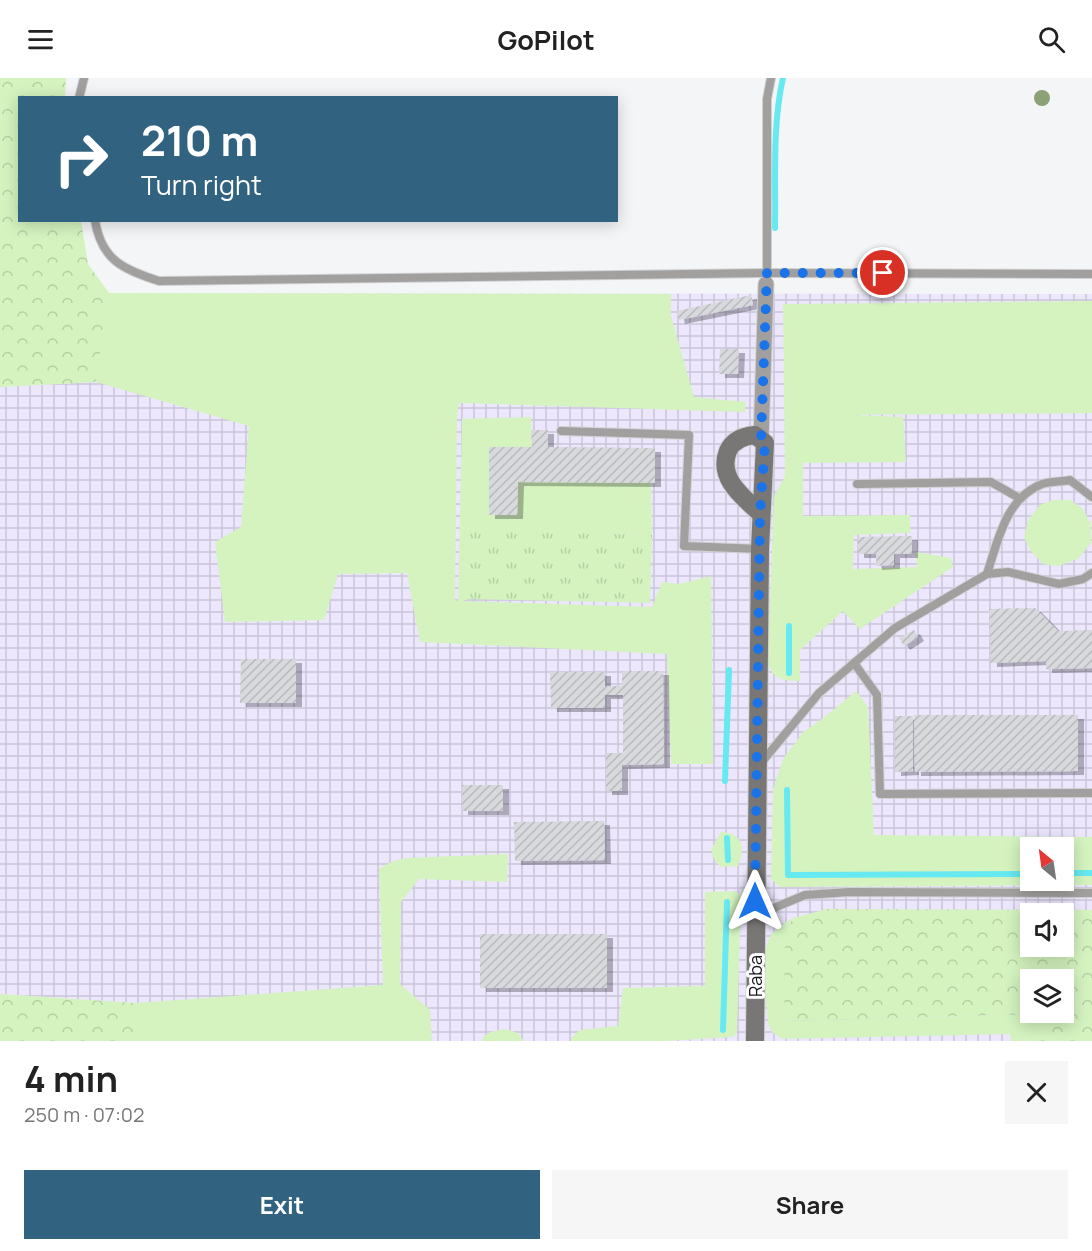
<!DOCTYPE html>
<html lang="en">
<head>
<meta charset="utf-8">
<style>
	:root { --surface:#fff; --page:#f6f6f6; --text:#222; --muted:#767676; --accent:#316280 }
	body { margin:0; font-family:Manrope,sans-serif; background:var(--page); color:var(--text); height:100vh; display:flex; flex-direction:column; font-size:22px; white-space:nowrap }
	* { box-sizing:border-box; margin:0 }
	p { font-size:20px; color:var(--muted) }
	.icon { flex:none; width:33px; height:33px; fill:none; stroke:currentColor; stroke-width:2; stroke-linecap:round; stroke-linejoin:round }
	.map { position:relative; height:963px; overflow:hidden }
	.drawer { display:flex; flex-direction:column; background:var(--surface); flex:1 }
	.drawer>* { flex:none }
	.top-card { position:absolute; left:18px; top:18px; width:600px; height:126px; border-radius:0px; box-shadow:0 3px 15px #0003; background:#316280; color:#fff; overflow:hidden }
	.needle { width:39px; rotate:331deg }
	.buttons { position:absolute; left:1020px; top:759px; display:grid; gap:12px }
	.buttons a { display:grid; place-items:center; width:54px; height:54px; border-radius:0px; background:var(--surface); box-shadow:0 3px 15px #0003; font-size:30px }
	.pin { position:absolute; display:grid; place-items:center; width:51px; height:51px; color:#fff; margin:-26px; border:3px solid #fff; border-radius:50%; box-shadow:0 2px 6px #0007 }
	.me { position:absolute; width:66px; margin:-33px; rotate:0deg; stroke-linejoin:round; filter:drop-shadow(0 0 4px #0008) }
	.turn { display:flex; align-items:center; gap:21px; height:126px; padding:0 24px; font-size:27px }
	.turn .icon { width:78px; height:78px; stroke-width:2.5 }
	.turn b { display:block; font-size:42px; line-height:51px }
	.round { display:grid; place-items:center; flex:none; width:63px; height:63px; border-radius:0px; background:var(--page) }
	.headline { display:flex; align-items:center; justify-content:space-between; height:102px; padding:0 24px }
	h1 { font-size:36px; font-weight:700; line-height:45px }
	.cta { display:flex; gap:12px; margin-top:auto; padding:12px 24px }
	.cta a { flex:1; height:69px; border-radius:0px; background:var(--accent); color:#fff; font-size:24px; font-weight:700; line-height:69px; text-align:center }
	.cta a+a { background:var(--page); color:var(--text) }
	header { display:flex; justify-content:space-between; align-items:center; height:78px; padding:0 24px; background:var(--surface); font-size:27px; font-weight:700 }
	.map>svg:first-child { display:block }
</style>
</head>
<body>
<header><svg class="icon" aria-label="menu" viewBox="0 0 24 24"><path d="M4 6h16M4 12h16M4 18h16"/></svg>GoPilot<svg class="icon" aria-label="search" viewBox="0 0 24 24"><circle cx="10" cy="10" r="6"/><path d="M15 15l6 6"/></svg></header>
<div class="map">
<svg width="1092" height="963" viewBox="0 0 1092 963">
	<defs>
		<pattern id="industrial-grid" width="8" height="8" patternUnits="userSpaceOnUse" patternTransform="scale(1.5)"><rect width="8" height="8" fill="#ece7fd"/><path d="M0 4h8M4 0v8" fill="none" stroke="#cac5d8"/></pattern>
		<pattern id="forest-crowns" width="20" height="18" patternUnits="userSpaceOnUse" patternTransform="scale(1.5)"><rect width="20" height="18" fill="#d4f3bf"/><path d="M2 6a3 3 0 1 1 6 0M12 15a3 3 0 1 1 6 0" fill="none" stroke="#b5d0a3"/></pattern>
		<pattern id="park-tufts" width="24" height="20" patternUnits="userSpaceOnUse" patternTransform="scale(1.5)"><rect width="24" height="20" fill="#d4f3bf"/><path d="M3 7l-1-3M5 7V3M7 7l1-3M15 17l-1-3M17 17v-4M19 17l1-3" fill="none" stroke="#b5d0a3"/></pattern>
		<pattern id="building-hatch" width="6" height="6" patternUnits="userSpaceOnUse" patternTransform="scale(1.5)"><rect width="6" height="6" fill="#d7d9dc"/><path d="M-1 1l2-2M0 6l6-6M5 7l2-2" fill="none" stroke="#b8babc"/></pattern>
		<filter id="shadow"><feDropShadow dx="6" dy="4" stdDeviation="0" flood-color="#0004"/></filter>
	</defs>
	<rect width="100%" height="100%" fill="#f3f5f7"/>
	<path fill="url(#industrial-grid)" fill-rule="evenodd" d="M109 215 1092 216V963H133L135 925 0 916V309L96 304ZM1030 770H1064V802H1030ZM1030 836H1064V868H1030ZM1030 902H1064V934H1030Z"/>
	<g fill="#d4f3bf" fill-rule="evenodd">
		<polygon points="109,215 671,216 671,238 694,319 746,324 745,334 459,325 457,339 455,522 458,523 462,341 531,339 532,369 489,370 489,437 517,436 518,404 651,404 652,457 470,454 469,521 463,523 652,529 662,504 679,506 711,498 713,686 671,686 667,576 420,564 407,495 338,496 324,542 225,544 215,464 241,449 249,348 96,304"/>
		<path d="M1092 223V335L850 337 903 339 906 384 803 385V438L910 437V455L854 457 853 491 917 489 916 474 951 480 953 489 860 551 843 533 800 572V603C783 603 771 601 768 583L774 419 785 398 783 226Z"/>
		<polygon points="1053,422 1070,422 1082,430 1091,445 1091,465 1078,481 1058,488 1043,486 1030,472 1024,459 1028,442 1040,427"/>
		<path d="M856 613 868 629 874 757 1092 759V807L780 809 771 801 773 712 783 681 803 654 822 641ZM1030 770H1064V802H1030Z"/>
		<path d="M721 754C743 755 745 769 738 788L721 789 715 783 711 772Z"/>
		<polygon points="508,776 507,804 419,801 401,824 400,906 430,932 432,963 133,963 136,925 383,907 379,791 393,783 407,780"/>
		<polygon points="736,813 741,818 737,955 733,959 664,963 571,963 571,960 580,952 618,948 623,910 705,908 705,814"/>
		<path d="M793 840 785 855V943L1037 936 1038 963H1011L1010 956 782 961 772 954 768 945C767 921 759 883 769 861 773 851 784 845 793 840Z"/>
		<path d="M504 951C512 953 521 954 523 963H482L483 959 490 954Z"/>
	</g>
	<g fill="url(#forest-crowns)" fill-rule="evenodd">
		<polygon points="0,0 66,0 65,19 20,20 20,142 81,143 88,186 109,215 96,304 0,309"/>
		<path d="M827 831 1092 832V963H1038L1036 936 784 943 785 855 793 840ZM1030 836H1064V868H1030ZM1030 902H1064V934H1030Z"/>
		<polygon points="0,916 136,925 133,963 0,963"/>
	</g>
	<polygon fill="url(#park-tufts)" points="470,453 652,457 650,525 469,521"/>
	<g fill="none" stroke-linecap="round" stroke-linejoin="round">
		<g stroke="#67e9f2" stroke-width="6">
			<path d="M775 150C776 101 772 48 783 0"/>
			<polyline points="789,595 789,548"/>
			<polyline points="725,703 729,592"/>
			<polyline points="787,712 788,797 1030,796"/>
			<polyline points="727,760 728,782"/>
			<polyline points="1064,795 1092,795"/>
			<polyline points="723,952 727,824"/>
		</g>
	</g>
	<g fill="url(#building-hatch)" filter="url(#shadow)">
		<polygon points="751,217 753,227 679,242 677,233"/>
		<polygon points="720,271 739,271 738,296 719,296"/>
		<polygon points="531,352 548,352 548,369 655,370 655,405 518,404 517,437 489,437 489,369 532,369"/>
		<polygon points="912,458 912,476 894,476 894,487 876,488 876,476 858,476 858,459"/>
		<polygon points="1035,530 1058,553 1092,552 1092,590 1046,591 1046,583 991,585 989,531"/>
		<polygon points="914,552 918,559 904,568 899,560"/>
		<polygon points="241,581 296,581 296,625 240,625"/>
		<polygon points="622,593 663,593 664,686 622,687 622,713 606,713 606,675 623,675 623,617 605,617 605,630 551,630 550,594 605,594 605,608 622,608"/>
		<polygon points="914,637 1078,637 1078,693 915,694"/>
		<polygon points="895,638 913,638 913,693 895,694"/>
		<rect x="462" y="707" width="41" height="26"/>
		<polygon points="604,743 605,782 515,783 514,744"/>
		<rect x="480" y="856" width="127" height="54"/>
	</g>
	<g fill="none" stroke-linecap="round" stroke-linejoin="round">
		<defs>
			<g id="lane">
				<polyline points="79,20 84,0"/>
				<path d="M95 142C101 182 124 192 159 203L767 195 1092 196"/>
				<polyline points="767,199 767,21 771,0"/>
				<polyline points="561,353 689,357 684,468 760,471"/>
				<polyline points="857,406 991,404 1019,420"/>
				<path d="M987 496C998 462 1006 420 1042 406 1050 403 1062 404 1070 402L1092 419"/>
				<polyline points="854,585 877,617 880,716 1092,715"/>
				<polyline points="761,685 819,615 895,550 987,496 1008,494 1059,506 1083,501 1092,495"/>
				<polyline points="759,843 776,829 805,817 850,814 1092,815"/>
			</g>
			<polyline id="street" points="761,362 766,206"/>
			<path id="secondary" d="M755 963 760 471 765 365 755 357C743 358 733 362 728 373 717 400 743 419 761 436"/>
		</defs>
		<use href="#lane" stroke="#d0d1d3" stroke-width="10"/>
		<use href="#street" stroke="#d0d1d3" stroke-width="17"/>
		<use href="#secondary" stroke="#d0d1d3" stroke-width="20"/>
		<use href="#lane" stroke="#a1a09f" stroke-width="8"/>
		<use href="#street" stroke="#a1a09f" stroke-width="15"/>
		<use href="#secondary" stroke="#797776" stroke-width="18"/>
	</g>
	<circle fill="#8ca276" cx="1042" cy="20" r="8"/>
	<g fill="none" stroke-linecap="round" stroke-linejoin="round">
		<polyline stroke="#1a73e8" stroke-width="10" stroke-dasharray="0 18" points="755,823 760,436 765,365 761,362 767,195 883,195"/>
	</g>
	<g text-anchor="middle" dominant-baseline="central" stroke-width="6" stroke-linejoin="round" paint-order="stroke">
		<g font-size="18" fill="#171718" stroke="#fff">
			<text transform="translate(755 898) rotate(-90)">Raba</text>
		</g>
	</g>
</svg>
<div class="buttons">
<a><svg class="needle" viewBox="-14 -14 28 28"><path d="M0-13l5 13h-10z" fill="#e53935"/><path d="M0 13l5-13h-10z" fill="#767676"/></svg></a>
<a><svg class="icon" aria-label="sound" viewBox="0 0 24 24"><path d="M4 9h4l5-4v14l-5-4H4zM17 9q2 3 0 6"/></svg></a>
<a><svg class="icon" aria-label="layers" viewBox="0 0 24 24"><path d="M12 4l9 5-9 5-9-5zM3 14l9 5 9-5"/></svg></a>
</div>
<div class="pin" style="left:883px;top:195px;background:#d93025"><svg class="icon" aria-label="arrive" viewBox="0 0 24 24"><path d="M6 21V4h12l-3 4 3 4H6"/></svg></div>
<svg class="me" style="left:755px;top:823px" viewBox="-20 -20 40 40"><path d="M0-17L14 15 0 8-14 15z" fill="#1a73e8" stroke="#fff" stroke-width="4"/></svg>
<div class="top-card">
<div class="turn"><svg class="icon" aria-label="right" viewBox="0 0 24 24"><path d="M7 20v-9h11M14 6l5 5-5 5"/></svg><div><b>210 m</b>Turn right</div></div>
</div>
</div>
<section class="drawer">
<div class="headline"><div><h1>4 min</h1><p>250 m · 07:02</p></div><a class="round"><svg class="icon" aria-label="close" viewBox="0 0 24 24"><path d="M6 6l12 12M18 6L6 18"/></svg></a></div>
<div class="cta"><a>Exit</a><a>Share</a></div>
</section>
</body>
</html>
